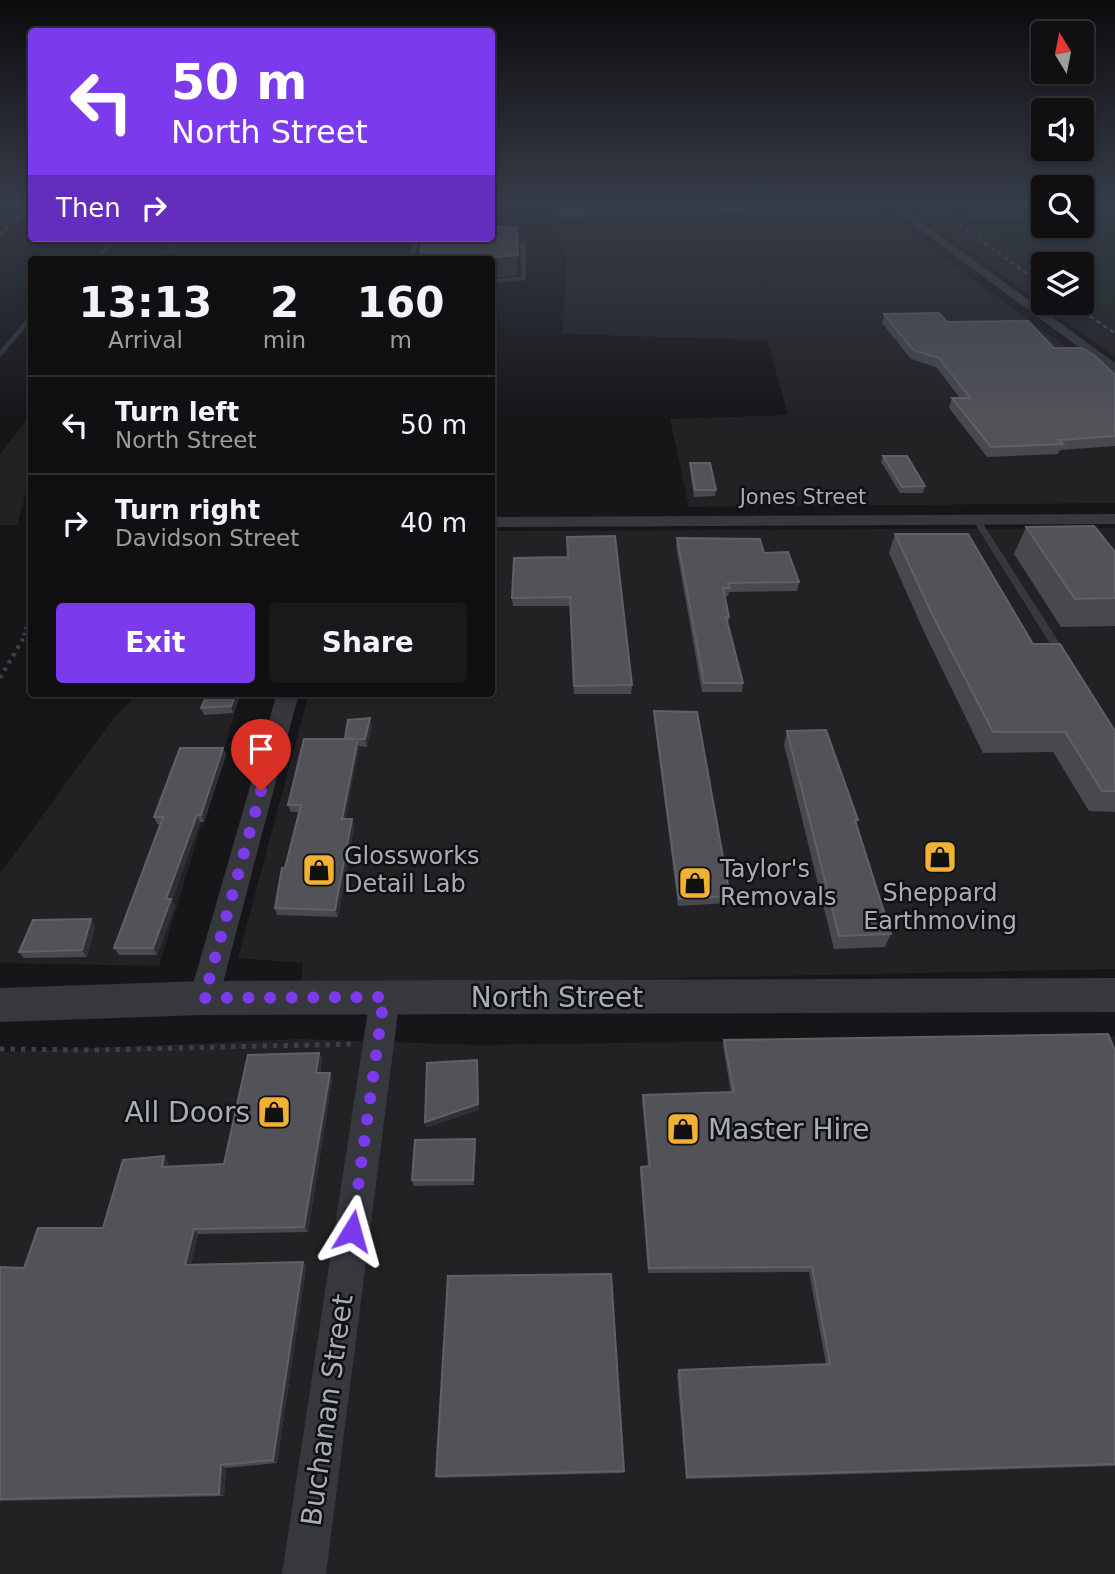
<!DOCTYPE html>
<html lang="en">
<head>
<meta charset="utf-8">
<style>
	:root { --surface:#101012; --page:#19191b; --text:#f1f3f6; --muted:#9c9d9f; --line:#303032; --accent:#7c3aed }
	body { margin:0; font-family:"DejaVu Sans",sans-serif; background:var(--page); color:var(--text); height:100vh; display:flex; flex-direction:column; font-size:26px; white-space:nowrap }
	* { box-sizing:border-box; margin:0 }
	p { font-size:23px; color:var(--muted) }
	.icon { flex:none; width:38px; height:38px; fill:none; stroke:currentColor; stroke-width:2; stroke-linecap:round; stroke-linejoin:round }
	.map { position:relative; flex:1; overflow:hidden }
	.panel { position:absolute; left:28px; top:256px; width:467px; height:441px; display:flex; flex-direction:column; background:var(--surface); border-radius:7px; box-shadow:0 4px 10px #0003,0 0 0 2px var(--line) }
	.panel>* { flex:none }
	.hud { position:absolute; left:28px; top:28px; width:467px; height:214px; border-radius:7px; box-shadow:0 4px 10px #0003,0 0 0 2px var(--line); background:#7c3aed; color:#fff; overflow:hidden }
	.needle { width:46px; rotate:350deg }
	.fabs { position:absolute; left:1031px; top:21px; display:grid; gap:14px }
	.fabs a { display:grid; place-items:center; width:63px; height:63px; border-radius:7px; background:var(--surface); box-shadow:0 4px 10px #0003,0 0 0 2px var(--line); font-size:35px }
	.pin { position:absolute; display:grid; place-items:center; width:60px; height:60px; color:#fff; margin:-72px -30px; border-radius:50% 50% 50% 0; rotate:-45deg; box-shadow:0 0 7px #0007 }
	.pin .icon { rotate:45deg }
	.me { position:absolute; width:77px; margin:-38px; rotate:8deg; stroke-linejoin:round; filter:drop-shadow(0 0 5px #0008) }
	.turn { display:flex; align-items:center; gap:24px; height:147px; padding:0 28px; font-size:32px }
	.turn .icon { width:91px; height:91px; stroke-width:2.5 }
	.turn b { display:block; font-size:49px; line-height:60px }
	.then { display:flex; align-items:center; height:66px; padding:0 28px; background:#0003; gap:14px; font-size:26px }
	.eta { display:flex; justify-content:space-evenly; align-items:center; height:119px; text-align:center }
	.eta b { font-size:42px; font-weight:700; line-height:49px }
	.cta { display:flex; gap:14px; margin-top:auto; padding:14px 28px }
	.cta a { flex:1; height:80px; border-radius:7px; background:var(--accent); color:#fff; font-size:28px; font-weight:700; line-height:80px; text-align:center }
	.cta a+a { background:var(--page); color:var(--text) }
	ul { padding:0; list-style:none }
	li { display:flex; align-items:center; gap:21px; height:98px; padding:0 28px; border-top:2px solid var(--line) }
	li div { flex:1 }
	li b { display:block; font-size:26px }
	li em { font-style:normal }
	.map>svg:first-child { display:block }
</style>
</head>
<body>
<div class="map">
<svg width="1115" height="1574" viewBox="0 0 1115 1574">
	<rect width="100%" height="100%" fill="#161618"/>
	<g fill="#222225">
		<polygon points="542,201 872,201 891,219 1115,383 1115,503 689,507 670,419 788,415 767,340 562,334 567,258"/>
		<polygon points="900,201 941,201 1043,271 1043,303 1082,303 1082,297 1115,319 1115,357"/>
		<polygon points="31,414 31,475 17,525 0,525 0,454"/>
		<polygon points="1115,528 1115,969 301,986 303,963 238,958 309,693 492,693 492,531"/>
		<polygon points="139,693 241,693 159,966 0,963 0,874 113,719"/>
		<polygon points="1115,1036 1115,1574 0,1574 0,1052 300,1039 479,1045"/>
	</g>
	<polygon fill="#1e261f" points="1115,219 1115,319 1082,297 1082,264 1043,264 1043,271 967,221 1043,220 1043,226 1082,226 1082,220"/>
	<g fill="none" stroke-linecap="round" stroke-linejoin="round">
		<polyline stroke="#2c353c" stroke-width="3.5" points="95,259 118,238"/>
		<polyline stroke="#2c353c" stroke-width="4.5" points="0,354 32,316"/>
		<polyline stroke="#3d3f44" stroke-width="2" stroke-dasharray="2 2.5" stroke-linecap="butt" points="164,259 179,238"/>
		<g stroke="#3d3f44" stroke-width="3.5" stroke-dasharray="2.5 3.5" stroke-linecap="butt">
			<polyline points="32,527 32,579"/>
			<polyline points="22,641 32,608"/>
		</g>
		<polyline stroke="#3d3f44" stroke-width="4.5" stroke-dasharray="3.5 5" stroke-linecap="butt" points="0,678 23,639"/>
		<polyline stroke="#3d3f44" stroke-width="5" stroke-dasharray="4.5 6" stroke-linecap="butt" points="0,1049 96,1050 353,1044"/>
		<g fill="#37383d" fill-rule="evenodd">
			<polygon points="492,230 509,231 511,241 526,243 526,280 492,283 492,279 521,277 520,244 506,243 505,234 492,234"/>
			<polygon points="414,238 420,238 414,259 408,259"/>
			<polygon points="976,516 980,519 1069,658 1068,660 1064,661 1059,658 972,519"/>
		</g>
		<g fill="#37383d" fill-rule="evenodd">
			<polygon points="881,201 893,201 1115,363 1115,374"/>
			<polygon points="1043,212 1043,218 971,219 966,216 971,213"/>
			<rect x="1082" y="212" width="33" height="6"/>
			<polygon points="1115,514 1115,524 492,527 492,517"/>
			<polygon points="277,693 299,693 219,998 215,1007 204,1011 193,1007 189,998"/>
			<polygon points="385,984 396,988 400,997 326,1574 282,1574 370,997 374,988"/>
		</g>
		<polygon fill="#37383d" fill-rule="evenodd" points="1115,978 1115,1012 204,1015 0,1022 0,988 204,981"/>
		<g stroke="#4a4c52" stroke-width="2.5" stroke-dasharray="4.5 3.5" stroke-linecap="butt">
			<polyline points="926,201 1043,285"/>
			<polyline points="0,235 32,203"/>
			<polyline points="1070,303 1115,333"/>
		</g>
	</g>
	<g fill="#47494d">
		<polygon points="558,201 587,201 586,218 559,218"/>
		<polygon points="715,201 747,201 746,210 720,211"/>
		<polygon points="823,201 862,201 859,215 833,215"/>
		<polygon points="957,201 1037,201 1041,204 1039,209 986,210 982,207 963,207"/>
		<polygon points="1086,201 1115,201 1115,205 1092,206"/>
		<polygon points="492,238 518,275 492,259 421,259 420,252"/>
		<polygon points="884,314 947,322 1054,348 1115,375 1115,446 1060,450 1058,454 987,457 949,408 952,398 960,398 936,367 911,359 882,323"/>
		<polygon points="883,456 925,486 923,493 900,493 881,462"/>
		<polygon points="690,463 716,490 715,496 694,497 690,470"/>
		<polygon points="1026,527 1115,552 1115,626 1061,627 1014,554"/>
		<polygon points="895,534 1033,644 1115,731 1115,812 1089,811 1053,752 983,753 925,634 889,553"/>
		<polygon points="677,538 764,553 799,582 797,591 729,592 728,596 725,596 729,617 728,624 743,683 742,692 702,692 676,546"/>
		<polygon points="568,557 632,685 631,694 574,694 570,606 513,606 512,598"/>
		<polygon points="208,693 241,693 233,713 204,715 201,708"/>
		<polygon points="654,711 730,896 728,903 678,906 654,719"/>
		<polygon points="372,725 367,747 359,746 345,819 352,819 354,827 338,917 277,915 275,908 299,812 291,812 288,805 345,739"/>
		<polygon points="787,731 858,820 856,825 891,934 885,947 834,949 784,745"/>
		<polygon points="223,748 226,755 204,822 200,822 172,900 175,906 157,955 119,955 114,948 160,824 157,824 154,817"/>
		<polygon points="91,919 95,926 87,957 24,958 19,952"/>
		<polygon points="724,1040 1115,1051 1115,1466 686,1479 677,1374 679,1370 826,1364 809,1272 648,1273 640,1172 641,1167 648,1166 642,1101 643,1095 731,1093 723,1046"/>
		<polygon points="319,1053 322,1059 320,1073 330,1073 332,1079 308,1232 198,1234 191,1264 303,1262 306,1267 277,1463 226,1468 224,1496 0,1501 0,1267 24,1268 103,1228 164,1156 168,1162 168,1167 224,1164"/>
		<polygon points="476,1145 474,1185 414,1186 412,1180"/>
		<polygon points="624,1471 623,1473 438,1478 436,1476"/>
	</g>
	<g fill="#2f3033">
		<polygon points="518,255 518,275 492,278 492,259 489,258"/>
		<polygon points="236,693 241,693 233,713 231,706"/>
		<polygon points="370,718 372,725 367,747 365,739"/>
		<polygon points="358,739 359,746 344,827 342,819"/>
		<polygon points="223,748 226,755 204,822 201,815"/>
		<polygon points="197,815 200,822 172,900 175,906 157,955 153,948 166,899"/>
		<polygon points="352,819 354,827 338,917 335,910"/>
		<polygon points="91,919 95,926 87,957 82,950"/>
		<polygon points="319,1053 322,1059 319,1080 316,1073"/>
		<polygon points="477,1060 479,1110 426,1128 425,1122"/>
		<polygon points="330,1073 332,1079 308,1232 304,1227"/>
		<polygon points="475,1139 476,1145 474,1185 473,1180"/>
		<polygon points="164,1156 168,1162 167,1173 162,1167"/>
		<polygon points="194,1229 198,1234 190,1269 185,1265"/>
		<polygon points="303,1262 306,1267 277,1463 273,1460"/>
		<polygon points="221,1465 226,1468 224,1496 219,1494"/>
	</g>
	<g fill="#525359" stroke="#5f6168" stroke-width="2">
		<rect x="559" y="201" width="28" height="2"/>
		<polygon points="964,201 1037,201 1041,204 987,205 983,202"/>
		<polygon points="492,226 517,228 518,255 489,258 488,252 420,252 424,238 492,238"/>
		<polygon points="939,313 947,322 1028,321 1054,348 1082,348 1094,355 1115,375 1115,436 1059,440 1063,444 991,447 952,398 970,398 939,358 913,350 884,314"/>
		<polygon points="883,456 907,456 925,486 902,487"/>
		<polygon points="690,463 710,463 716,490 695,490"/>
		<polygon points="1094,526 1115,552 1115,598 1075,599 1026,527"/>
		<polygon points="895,534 968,534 1033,644 1060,644 1115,731 1115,791 1102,791 1065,732 993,732 932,614"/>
		<polygon points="615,536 632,685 574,686 570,597 512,598 514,558 568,557 567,537"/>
		<polygon points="677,538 760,539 764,553 788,552 799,582 728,583 730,588 723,588 729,617 726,617 743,683 704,683"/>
		<polygon points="208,693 236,693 231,706 201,708"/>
		<polygon points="654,711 697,712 730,896 679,899"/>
		<polygon points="370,718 365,739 358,739 342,819 352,819 335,910 275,908 282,868 285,868 301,805 288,805 304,739 356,739 345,738 348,720"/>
		<polygon points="826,730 858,820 855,820 891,934 839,936 787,731"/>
		<polygon points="180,748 223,748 201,815 197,815 166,899 171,899 153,948 114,948 163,817 154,817"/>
		<polygon points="91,919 82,950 19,952 33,920"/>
		<polygon points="1108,1034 1115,1051 1115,1464 687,1477 679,1370 830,1364 812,1267 649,1268 641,1167 650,1166 643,1095 734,1092 724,1040"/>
		<polygon points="319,1053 316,1073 330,1073 304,1227 194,1229 185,1265 303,1262 273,1460 221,1465 219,1494 0,1499 0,1267 24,1268 38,1228 103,1228 123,1160 164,1156 162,1167 224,1164 248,1055"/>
		<polygon points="477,1060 478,1104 425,1122 427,1063"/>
		<polygon points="475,1139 473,1180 412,1180 415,1140"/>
		<polygon points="611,1274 624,1471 436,1476 448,1276"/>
	</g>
	<linearGradient id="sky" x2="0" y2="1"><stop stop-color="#0c0c0d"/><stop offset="0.48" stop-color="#363c48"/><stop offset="1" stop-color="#363c48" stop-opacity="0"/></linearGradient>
	<rect width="1115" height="422" fill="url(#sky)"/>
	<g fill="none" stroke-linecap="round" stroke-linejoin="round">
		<polyline stroke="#7c3aed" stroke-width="12" stroke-dasharray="0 21.6" points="261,791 204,998 384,997 352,1231"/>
	</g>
	<defs>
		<symbol id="shop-square" viewBox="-11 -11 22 22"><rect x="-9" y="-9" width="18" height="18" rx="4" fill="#f2b134" stroke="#111113"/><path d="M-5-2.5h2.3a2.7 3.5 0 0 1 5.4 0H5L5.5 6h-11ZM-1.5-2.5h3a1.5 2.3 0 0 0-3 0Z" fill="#111"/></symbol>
	</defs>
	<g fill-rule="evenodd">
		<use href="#shop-square" x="921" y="838" width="38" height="38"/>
		<use href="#shop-square" x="300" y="851" width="38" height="38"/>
		<use href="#shop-square" x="676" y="864" width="38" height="38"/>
		<use href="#shop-square" x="255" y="1093" width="38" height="38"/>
		<use href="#shop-square" x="664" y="1110" width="38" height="38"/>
	</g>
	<g text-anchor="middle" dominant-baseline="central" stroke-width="5" stroke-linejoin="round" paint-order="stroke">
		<g font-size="21" fill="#a8adb8" stroke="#111113">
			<text x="803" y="497">Jones Street</text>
		</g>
		<g font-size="24" fill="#a8adb8" stroke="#111113" text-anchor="start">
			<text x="344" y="856">Glossworks<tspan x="344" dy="28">Detail Lab</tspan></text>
			<text x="720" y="869">Taylor's<tspan x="720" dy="28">Removals</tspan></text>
			<text x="940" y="893" text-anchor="middle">Sheppard<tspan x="940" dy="28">Earthmoving</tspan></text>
		</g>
		<g font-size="28" fill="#a8adb8" stroke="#111113">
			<text x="557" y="997">North Street</text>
			<text transform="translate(327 1410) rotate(-82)">Buchanan Street</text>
		</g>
		<g font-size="28" fill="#a8adb8" stroke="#111113" text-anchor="end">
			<text x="250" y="1112">All Doors</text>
			<text x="708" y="1129" text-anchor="start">Master Hire</text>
		</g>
	</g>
</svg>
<div class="fabs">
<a><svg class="needle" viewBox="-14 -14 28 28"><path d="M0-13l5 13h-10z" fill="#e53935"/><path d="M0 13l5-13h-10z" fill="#9c9d9f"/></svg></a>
<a><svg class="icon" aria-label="sound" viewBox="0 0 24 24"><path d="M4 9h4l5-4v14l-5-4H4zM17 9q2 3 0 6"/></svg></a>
<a><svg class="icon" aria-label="search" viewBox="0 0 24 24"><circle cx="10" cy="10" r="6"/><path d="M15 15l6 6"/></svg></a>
<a><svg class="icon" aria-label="layers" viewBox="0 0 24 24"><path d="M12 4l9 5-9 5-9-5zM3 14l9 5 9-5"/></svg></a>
</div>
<div class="pin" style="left:261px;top:791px;background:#d93025"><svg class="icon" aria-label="arrive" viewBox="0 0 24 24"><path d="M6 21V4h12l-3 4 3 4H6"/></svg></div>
<svg class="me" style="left:352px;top:1231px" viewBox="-20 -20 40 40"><path d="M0-17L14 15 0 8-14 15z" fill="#7c3aed" stroke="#fff" stroke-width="4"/></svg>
<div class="hud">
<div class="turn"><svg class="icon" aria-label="left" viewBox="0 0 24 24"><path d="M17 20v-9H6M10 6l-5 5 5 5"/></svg><div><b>50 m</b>North Street</div></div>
<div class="then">Then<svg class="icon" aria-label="right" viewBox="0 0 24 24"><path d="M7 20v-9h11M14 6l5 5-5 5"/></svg></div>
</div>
<section class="panel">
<div class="eta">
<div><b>13:13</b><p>Arrival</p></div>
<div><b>2</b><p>min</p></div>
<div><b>160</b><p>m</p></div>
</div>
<ul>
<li><svg class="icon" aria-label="left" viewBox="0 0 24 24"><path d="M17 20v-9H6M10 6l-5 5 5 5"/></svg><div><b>Turn left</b><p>North Street</p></div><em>50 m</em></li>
<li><svg class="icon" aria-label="right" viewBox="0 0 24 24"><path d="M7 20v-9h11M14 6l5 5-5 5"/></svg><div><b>Turn right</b><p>Davidson Street</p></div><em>40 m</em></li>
</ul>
<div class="cta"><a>Exit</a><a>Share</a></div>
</section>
</div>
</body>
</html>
